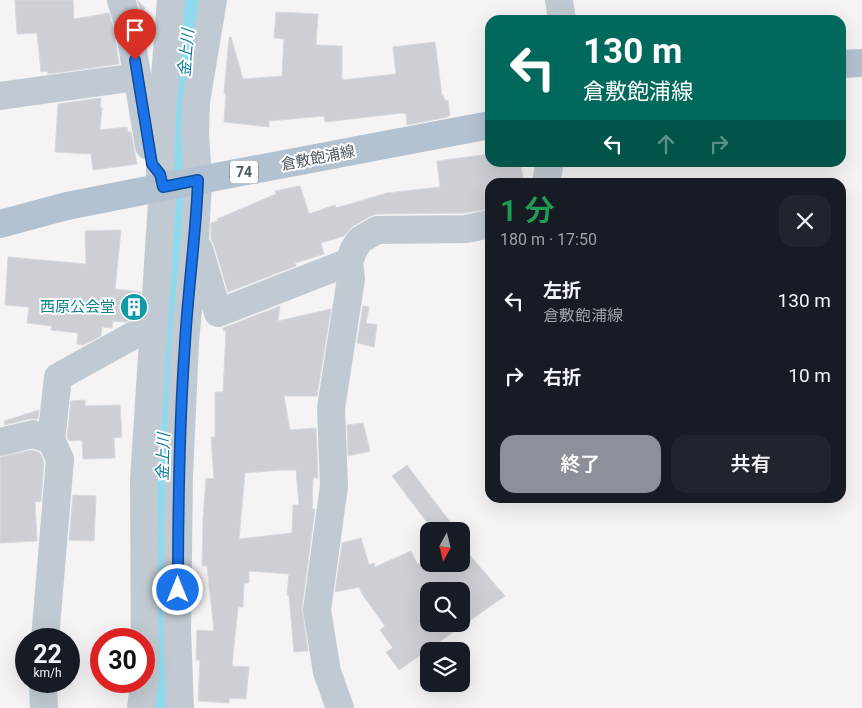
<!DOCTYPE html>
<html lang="ja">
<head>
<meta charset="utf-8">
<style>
	:root { --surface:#171b24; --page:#20242c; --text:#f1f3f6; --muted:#9ea1a6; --accent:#8c9099 }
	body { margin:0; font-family:Roboto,"Noto Sans JP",sans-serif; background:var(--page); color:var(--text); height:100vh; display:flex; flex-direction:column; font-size:19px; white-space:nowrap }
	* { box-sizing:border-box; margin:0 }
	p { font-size:16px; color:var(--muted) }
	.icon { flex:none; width:28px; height:28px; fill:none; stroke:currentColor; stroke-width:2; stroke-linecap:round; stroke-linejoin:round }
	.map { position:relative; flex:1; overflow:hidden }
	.details { position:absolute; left:485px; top:178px; width:361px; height:325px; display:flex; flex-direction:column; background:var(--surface); border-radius:15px; box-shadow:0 5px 20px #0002 }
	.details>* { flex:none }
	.guide { position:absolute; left:485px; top:15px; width:361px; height:152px; border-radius:15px; box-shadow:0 5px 20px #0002; background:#00695c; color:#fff; overflow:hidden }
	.needle { width:32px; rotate:187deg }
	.fabs { position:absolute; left:420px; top:522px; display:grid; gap:10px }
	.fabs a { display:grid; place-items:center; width:50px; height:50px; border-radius:10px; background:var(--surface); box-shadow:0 5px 20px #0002; font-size:25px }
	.speed { position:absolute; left:15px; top:628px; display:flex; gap:10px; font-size:25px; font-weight:700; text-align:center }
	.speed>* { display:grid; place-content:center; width:65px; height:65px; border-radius:50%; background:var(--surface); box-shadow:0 5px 20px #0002; line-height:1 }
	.speed small { font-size:12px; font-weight:400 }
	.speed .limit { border:8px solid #d22; background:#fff; color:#111 }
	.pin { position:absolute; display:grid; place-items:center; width:42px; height:42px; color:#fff; margin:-51px -21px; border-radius:50% 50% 50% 0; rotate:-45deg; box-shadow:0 0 5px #0007 }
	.pin .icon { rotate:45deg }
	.me { position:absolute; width:55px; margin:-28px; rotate:0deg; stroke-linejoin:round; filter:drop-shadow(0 0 4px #0008) }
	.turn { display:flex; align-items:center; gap:18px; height:105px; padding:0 15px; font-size:22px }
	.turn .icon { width:65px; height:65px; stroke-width:2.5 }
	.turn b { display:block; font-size:35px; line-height:42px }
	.lanes { display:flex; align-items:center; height:48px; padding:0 15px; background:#0003; justify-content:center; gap:25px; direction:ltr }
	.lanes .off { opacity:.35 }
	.round { display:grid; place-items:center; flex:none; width:52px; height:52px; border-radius:15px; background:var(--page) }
	.summary { display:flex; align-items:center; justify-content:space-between; height:85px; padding:0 15px }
	h1 { font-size:30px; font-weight:600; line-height:38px; color:#1e9e55 }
	.button { display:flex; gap:10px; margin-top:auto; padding:10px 15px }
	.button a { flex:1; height:58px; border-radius:15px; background:var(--accent); color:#fff; font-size:20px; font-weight:600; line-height:58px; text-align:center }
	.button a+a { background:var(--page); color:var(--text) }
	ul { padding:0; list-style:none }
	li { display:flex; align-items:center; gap:15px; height:75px; padding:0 15px }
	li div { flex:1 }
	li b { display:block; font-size:19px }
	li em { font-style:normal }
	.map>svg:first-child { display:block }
</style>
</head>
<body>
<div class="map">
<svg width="862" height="708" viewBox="0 0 862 708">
	<rect width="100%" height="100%" fill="#f5f3f3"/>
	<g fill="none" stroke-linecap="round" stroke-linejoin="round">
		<g stroke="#90daee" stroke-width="39">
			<polyline points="182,165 181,111 191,0"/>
			<polyline points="162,708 162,473 167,345 182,207"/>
		</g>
	</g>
	<g fill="#cdcfd5" stroke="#d7d9de" fill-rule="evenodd">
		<polygon points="15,0 73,0 74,19 109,13 114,31 119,64 48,74 48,71 41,72 37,33 17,34"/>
		<polygon points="137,0 144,7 149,45 148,45 144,23"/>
		<polygon points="276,12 318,14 316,45 342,46 342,80 396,74 393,47 435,42 442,96 443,95 445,101 448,100 450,115 447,117 407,125 406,114 402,113 325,122 324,116 269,121 269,127 224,122 226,94 224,93 229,38 231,37 243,79 282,76 284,39 274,38"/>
		<polygon points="101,98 100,107 102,108 100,130 127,127 128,132 131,132 137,164 93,170 91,154 55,152 58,104"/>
		<polygon points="490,154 490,162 520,162 524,182 490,182 490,209 464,213 377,214 370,216 352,227 344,236 321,243 324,254 295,263 296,266 228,292 214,245 211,239 211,223 218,221 217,219 276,194 275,191 300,186 309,214 335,205 336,208 387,193 440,187 437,161"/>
		<polygon points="121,230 115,289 141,292 139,314 126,322 113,321 112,328 102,327 101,336 83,345 77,344 78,333 51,330 52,326 27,323 29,307 5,305 8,257 86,264 85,231"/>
		<path d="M280 306 278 321 331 309 317 396H284L290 430 316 428 318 478H313L312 509H315L302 608 308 651 294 652 289 595H287L289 574 249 571V583H244L243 607H238L232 666 249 667 246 699 229 698V703L198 701 200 660H196L197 630 214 631 207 566H202L203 519 206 478 214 479 211 437H215V392H223L226 331H223V328ZM281 470H296L299 505H293L292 533 239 539 245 473Z"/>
		<polygon points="363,306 369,307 366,323 377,325 374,347 357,343"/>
		<polygon points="85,400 85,406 120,405 122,437 114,438 115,458 83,459 82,440 69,441 67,437 71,401"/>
		<polygon points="39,410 38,419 29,419 5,425 4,421"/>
		<polygon points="363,423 370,451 348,456 347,425"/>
		<polygon points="32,450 40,453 44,462 41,501 35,502 37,541 0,543 0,457"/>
		<polygon points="407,465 457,531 445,531 426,521 392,476"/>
		<polygon points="73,495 96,496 94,541 69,540"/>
		<path d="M361 538 369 565 374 563 375 567 411 551 417 564H461V545L505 596 399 670 386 652 393 648 380 630 385 626 362 594 359 587 335 592 342 543ZM429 591H461V624H429Z"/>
	</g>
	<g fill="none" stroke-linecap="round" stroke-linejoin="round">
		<g stroke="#c1cad2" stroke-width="28">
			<polyline points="121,0 129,27 149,146"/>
			<polyline points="559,0 562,20"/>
			<polyline points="0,96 137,77"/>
			<polyline points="546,182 550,162"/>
			<polyline points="199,249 218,313 349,262"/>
			<polyline points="51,440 58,377 154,324"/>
			<polyline points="0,442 33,434 51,440 60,459 45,639"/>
			<polyline points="43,681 44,708"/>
			<polyline points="141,708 145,679 144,480 163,187 160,174 162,116 171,0"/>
			<polyline points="180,708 177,629 179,476 185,342 195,238 198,180 195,133 196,102 213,0"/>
			<polyline points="340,708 327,672 317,610 334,486 331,408 351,279 349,262 354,249 360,240 377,230 466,229 490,224"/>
		</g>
		<g stroke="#b3c2d1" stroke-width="28">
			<polyline points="841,64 862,63"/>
			<polyline points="0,224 67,206 163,187 490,125"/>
		</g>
	</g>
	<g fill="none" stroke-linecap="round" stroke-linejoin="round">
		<defs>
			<path id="route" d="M135 60 152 164 160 174 163 187 198 180C196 235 188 289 185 343 179 426 178 508 178 590"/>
		</defs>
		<use href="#route" stroke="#114b97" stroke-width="12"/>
		<use href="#route" stroke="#1a73e8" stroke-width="9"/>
	</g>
	<defs>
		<symbol id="building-disc" viewBox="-11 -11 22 22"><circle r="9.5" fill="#0f9aa8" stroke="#fff"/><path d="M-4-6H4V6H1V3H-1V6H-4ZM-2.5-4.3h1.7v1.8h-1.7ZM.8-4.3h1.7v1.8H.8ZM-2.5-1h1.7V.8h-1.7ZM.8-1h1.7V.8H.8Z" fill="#fff"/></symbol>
	</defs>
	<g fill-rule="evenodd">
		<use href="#building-disc" x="118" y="291" width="32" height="32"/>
	</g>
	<g text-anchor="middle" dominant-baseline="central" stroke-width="4" stroke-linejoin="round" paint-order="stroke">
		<rect fill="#fff" stroke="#808990" stroke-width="1" x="230" y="160.5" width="28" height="23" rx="4"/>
		<g font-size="14" font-weight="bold" fill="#4a5661">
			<text x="244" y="172">74</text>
		</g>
		<g font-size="15" fill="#4a5661" stroke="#fff">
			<text transform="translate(318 158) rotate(-11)">倉敷飽浦線</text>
		</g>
		<g font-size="15" fill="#0d838f" stroke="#fff" text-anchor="end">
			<text x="115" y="307">西原公会堂</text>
		</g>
		<g font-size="16" font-style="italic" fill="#0c7c9b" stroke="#fff">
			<text transform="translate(186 53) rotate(-85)">金上川</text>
			<text transform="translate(163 457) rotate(-88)">金上川</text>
		</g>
	</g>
</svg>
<div class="fabs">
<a><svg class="needle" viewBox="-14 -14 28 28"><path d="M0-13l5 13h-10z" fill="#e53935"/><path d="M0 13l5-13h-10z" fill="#9ea1a6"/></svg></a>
<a><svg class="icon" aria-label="search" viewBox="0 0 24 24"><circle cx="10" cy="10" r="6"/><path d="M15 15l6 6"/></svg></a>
<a><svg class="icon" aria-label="layers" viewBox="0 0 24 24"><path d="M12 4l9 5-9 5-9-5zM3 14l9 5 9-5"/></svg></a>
</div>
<div class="speed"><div>22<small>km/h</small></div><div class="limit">30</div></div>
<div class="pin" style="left:135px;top:60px;background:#d93025"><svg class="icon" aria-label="arrive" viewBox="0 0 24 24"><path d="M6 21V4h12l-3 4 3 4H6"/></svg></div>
<svg class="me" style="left:178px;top:590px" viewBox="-20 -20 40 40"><circle r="17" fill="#1a73e8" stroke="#fff" stroke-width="3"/><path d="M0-11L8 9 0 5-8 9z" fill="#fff"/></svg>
<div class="guide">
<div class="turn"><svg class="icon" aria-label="left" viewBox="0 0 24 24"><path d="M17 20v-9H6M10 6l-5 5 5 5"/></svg><div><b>130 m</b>倉敷飽浦線</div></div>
<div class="lanes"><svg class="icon" aria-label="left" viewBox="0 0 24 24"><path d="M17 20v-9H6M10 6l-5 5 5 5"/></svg><svg class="icon off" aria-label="ahead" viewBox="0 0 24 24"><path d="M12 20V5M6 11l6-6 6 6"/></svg><svg class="icon off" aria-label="right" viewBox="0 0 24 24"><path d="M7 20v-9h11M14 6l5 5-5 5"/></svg></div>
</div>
<section class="details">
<div class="summary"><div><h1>1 分</h1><p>180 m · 17:50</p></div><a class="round"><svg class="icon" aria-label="close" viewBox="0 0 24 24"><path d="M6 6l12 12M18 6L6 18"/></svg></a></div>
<ul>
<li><svg class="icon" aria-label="left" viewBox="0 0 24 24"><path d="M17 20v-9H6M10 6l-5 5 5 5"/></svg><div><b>左折</b><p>倉敷飽浦線</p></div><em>130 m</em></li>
<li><svg class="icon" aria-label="right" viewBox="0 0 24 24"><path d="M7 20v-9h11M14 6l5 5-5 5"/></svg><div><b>右折</b></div><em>10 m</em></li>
</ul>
<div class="button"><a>終了</a><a>共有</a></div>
</section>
</div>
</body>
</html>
